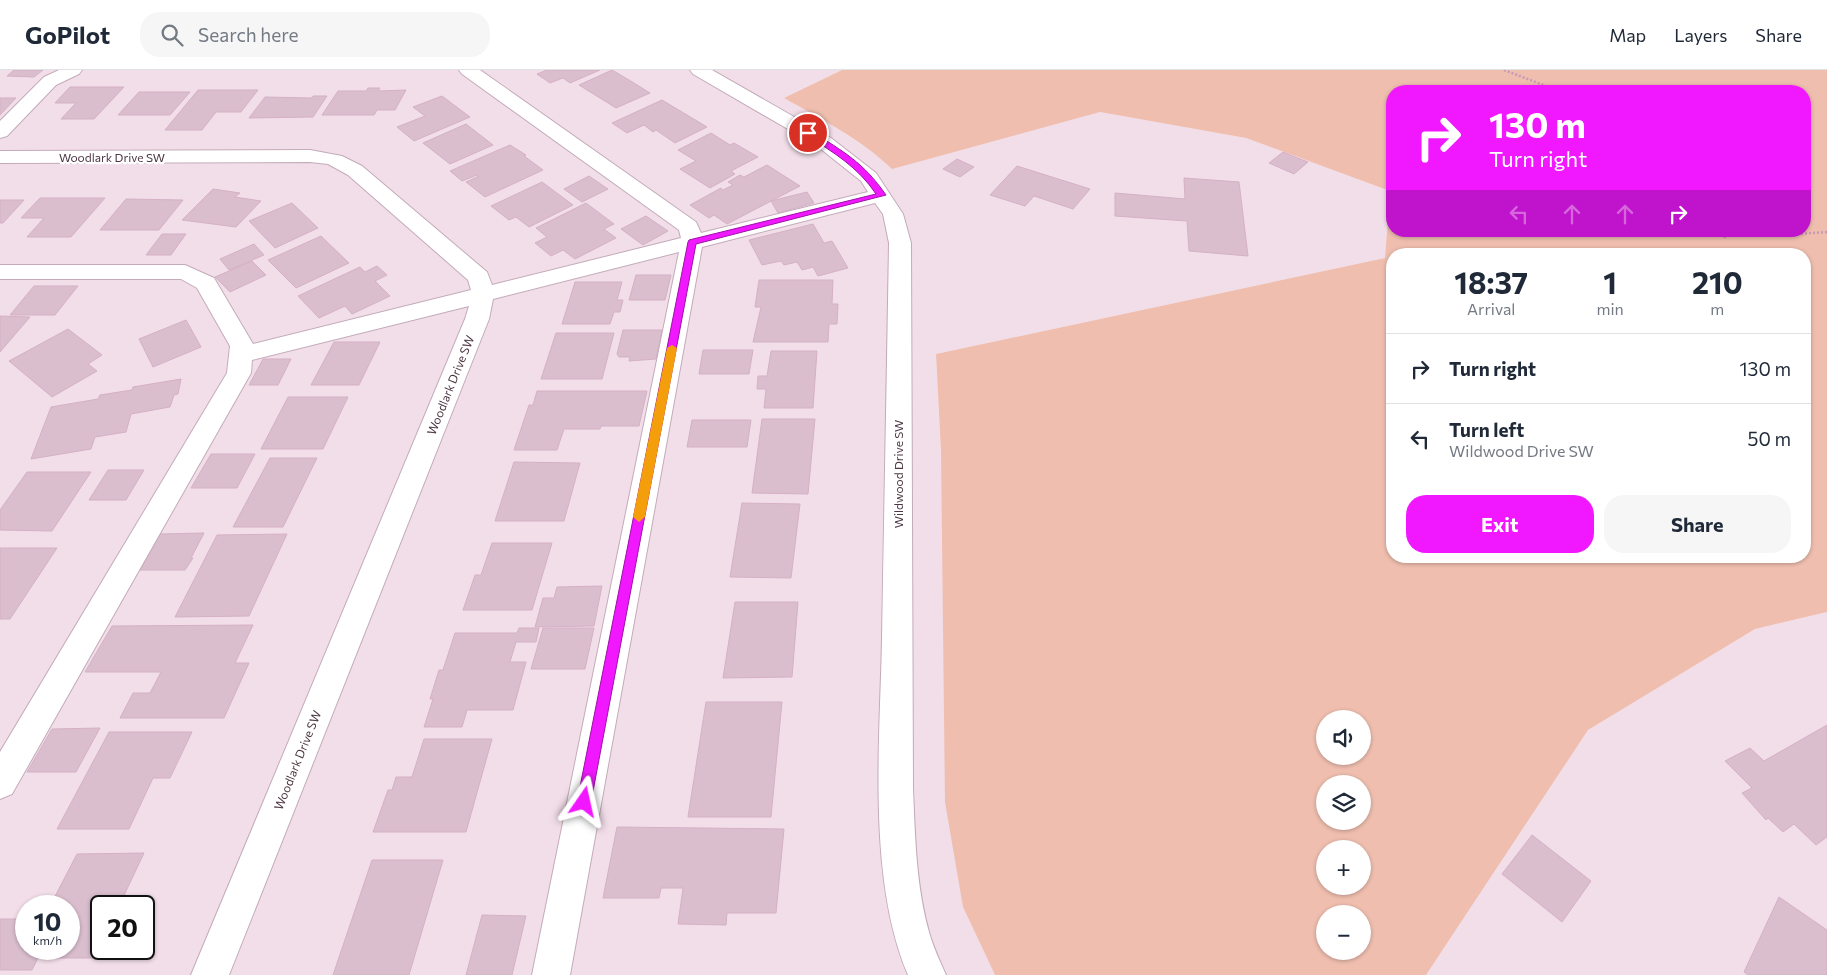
<!DOCTYPE html>
<html lang="en">
<head>
<meta charset="utf-8">
<style>
	:root { --surface:#fff; --page:#f6f6f7; --text:#1f2937; --muted:#747a83; --line:#e0e1e3; --accent:#f118ff }
	body { margin:0; font-family:Commissioner,sans-serif; background:var(--page); color:var(--text); height:100vh; display:flex; flex-direction:column; font-size:19px; white-space:nowrap }
	* { box-sizing:border-box; margin:0 }
	p { font-size:16px; color:var(--muted) }
	.icon { flex:none; width:28px; height:28px; fill:none; stroke:currentColor; stroke-width:2; stroke-linecap:round; stroke-linejoin:round }
	.map { position:relative; flex:1; overflow:hidden }
	.sheet { position:absolute; left:1386px; top:178px; width:425px; height:315px; display:flex; flex-direction:column; background:var(--surface); border-radius:20px; box-shadow:0 1px 4px #0004 }
	.sheet>* { flex:none }
	.banner { position:absolute; left:1386px; top:15px; width:425px; height:152px; border-radius:20px; box-shadow:0 1px 4px #0004; background:#f118ff; color:#fff; overflow:hidden }
	.tools { position:absolute; left:1316px; top:640px; display:grid; gap:10px }
	.tools a { display:grid; place-items:center; width:55px; height:55px; border-radius:50%; background:var(--surface); box-shadow:0 1px 4px #0004; font-size:25px }
	.speed { position:absolute; left:15px; top:825px; display:flex; gap:10px; font-size:25px; font-weight:700; text-align:center }
	.speed>* { display:grid; place-content:center; width:65px; height:65px; border-radius:50%; background:var(--surface); box-shadow:0 1px 4px #0004; line-height:1 }
	.speed small { font-size:12px; font-weight:400 }
	.speed .limit { border:2px solid #111; border-radius:8px; background:#fff; color:#111 }
	.pin { position:absolute; display:grid; place-items:center; width:42px; height:42px; color:#fff; margin:-21px; border:2px solid #fff; border-radius:50%; box-shadow:0 1px 5px #0007 }
	.me { position:absolute; width:55px; margin:-28px; rotate:11deg; stroke-linejoin:round; filter:drop-shadow(0 0 4px #0008) }
	.turn { display:flex; align-items:center; gap:18px; height:105px; padding:0 20px; font-size:22px }
	.turn .icon { width:65px; height:65px; stroke-width:2.5 }
	.turn b { display:block; font-size:35px; line-height:42px }
	.lanes { display:flex; align-items:center; height:48px; padding:0 20px; background:#0003; justify-content:center; gap:25px; direction:ltr }
	.lanes .off { opacity:.35 }
	.eta { display:flex; justify-content:space-evenly; align-items:center; height:85px; text-align:center }
	.eta b { font-size:30px; font-weight:700; line-height:35px }
	.action { display:flex; gap:10px; margin-top:auto; padding:10px 20px }
	.action a { flex:1; height:58px; border-radius:20px; background:var(--accent); color:#fff; font-size:20px; font-weight:700; line-height:58px; text-align:center }
	.action a+a { background:var(--page); color:var(--text) }
	ul { padding:0; list-style:none }
	li { display:flex; align-items:center; gap:15px; height:70px; padding:0 20px; border-top:1px solid var(--line) }
	li div { flex:1 }
	li b { display:block; font-size:19px }
	li em { font-style:normal }
	header { display:flex; align-items:center; gap:30px; box-sizing:border-box; height:70px; padding:0 25px; background:var(--surface); border-bottom:1px solid var(--line) }
	header strong { font-size:24px }
	nav { display:flex; gap:28px; margin-inline-start:auto; font-size:18px }
	.search { width:350px; height:45px; background:var(--page); display:flex; align-items:center; gap:12px; box-sizing:border-box; padding:0 18px; border-radius:20px; color:var(--muted); font-size:19px }
	.map>svg:first-child { display:block }
</style>
</head>
<body>
<header>
<strong>GoPilot</strong>
<div class="search"><svg class="icon" aria-label="search" viewBox="0 0 24 24"><circle cx="10" cy="10" r="6"/><path d="M15 15l6 6"/></svg>Search here</div>
<nav><a>Map</a><a>Layers</a><a>Share</a></nav>
</header>
<div class="map">
<svg width="1827" height="905" viewBox="0 0 1827 905">
	<rect width="100%" height="100%" fill="#f6eaf0"/>
	<g fill="#f2dee9" fill-rule="evenodd">
		<path d="M0 0H842L784 28 826 51 880 87 892 98 1100 42 1246 68 1390 121 1385 188 936 284 963 837 995 905H0ZM26 836H69V879H26ZM101 836H144V879H101Z"/>
		<polygon points="1827,542 1827,905 1426,905 1588,660 1755,559"/>
	</g>
	<path fill="#efbeaf" fill-rule="evenodd" d="M842 0H1827V542L1755 559 1588 660 1426 905H995L963 837 945 732 941 382 936 284 1385 188 1390 121 1246 68 1100 42 892 99C861 69 821 49 784 28ZM1392 21H1805V161H1392ZM1392 184H1805V486H1392ZM1325 649H1362V686H1325ZM1325 714H1362V751H1325ZM1325 779H1362V816H1325ZM1325 844H1362V881H1325Z"/>
	<g fill="#dabece" stroke="#d5b0c6">
		<polygon points="14,0 43,0 34,7 7,6"/>
		<polygon points="547,0 600,0 570,13 563,8 550,13 537,4"/>
		<polygon points="612,0 629,10 650,23 616,38 579,15"/>
		<polygon points="70,17 124,17 94,49 61,49 76,33 55,33"/>
		<polygon points="368,18 380,18 378,21 406,20 395,40 377,40 374,45 322,45 338,21 366,21"/>
		<polygon points="198,20 258,20 241,42 216,42 202,60 165,60"/>
		<polygon points="139,22 190,22 170,45 118,45"/>
		<polygon points="313,26 327,26 313,47 249,48 265,27 311,28"/>
		<polygon points="442,26 470,47 414,71 397,57 425,46 413,37"/>
		<polygon points="0,28 16,28 0,45"/>
		<polygon points="662,30 707,57 675,73 656,60 653,62 644,55 627,63 612,53"/>
		<polygon points="466,54 493,75 450,94 423,73"/>
		<polygon points="711,63 730,75 734,73 758,87 731,101 735,104 710,118 680,99 696,91 678,80"/>
		<polygon points="510,75 526,85 524,86 543,100 485,127 466,112 479,106 477,105 462,111 450,101"/>
		<polygon points="1283,82 1295,87 1308,92 1294,104 1269,93"/>
		<polygon points="957,89 974,97 960,107 943,99"/>
		<polygon points="767,95 800,116 727,154 714,145 709,148 690,135 721,118 723,120 733,115 728,112 740,105 744,107"/>
		<polygon points="1017,96 1090,119 1073,139 1034,126 1025,136 990,125"/>
		<polygon points="589,106 608,119 582,132 564,119"/>
		<polygon points="1184,108 1239,112 1248,186 1189,181 1187,151 1115,146 1115,123 1185,129"/>
		<polygon points="542,112 573,135 529,157 516,147 509,150 491,136"/>
		<polygon points="213,119 240,123 235,127 261,131 236,157 182,150"/>
		<polygon points="807,122 814,133 778,143 771,131"/>
		<polygon points="40,128 105,128 71,167 27,167 44,148 21,148"/>
		<polygon points="126,129 183,130 159,160 100,160"/>
		<polygon points="0,130 24,130 3,153 0,153"/>
		<polygon points="292,133 318,158 275,178 249,151"/>
		<polygon points="586,133 614,154 604,159 616,168 575,189 563,180 551,186 535,173 547,167 536,158"/>
		<polygon points="646,146 668,161 643,175 621,159"/>
		<polygon points="813,154 824,173 832,171 848,198 818,206 813,197 802,200 797,192 784,195 781,191 762,195 749,170"/>
		<polygon points="162,164 186,164 171,185 146,185"/>
		<polygon points="321,166 349,193 296,218 268,190"/>
		<polygon points="254,174 264,185 229,200 220,189"/>
		<polygon points="252,191 266,205 230,222 215,207"/>
		<polygon points="377,196 387,205 375,211 390,226 352,244 345,236 319,248 298,226 360,197 365,202"/>
		<polygon points="636,205 671,205 665,230 629,230"/>
		<polygon points="759,210 833,210 832,234 838,234 837,254 829,254 828,272 753,272 761,237 755,237"/>
		<polygon points="575,212 622,212 617,230 623,230 620,242 614,242 610,254 562,254"/>
		<polygon points="34,216 78,216 55,245 10,245"/>
		<polygon points="0,246 30,247 0,282"/>
		<polygon points="186,250 201,277 153,297 139,269"/>
		<polygon points="68,259 102,285 88,294 97,301 52,327 9,291"/>
		<polygon points="623,260 662,260 656,289 629,291 630,287 619,287 617,284"/>
		<polygon points="556,263 614,263 602,309 541,309"/>
		<polygon points="334,272 380,272 359,315 311,315"/>
		<polygon points="703,280 753,280 749,304 699,304"/>
		<polygon points="771,281 817,281 813,338 764,338 766,319 757,319 758,306 767,306"/>
		<polygon points="263,289 291,289 278,315 249,315"/>
		<polygon points="181,309 178,324 174,325 170,337 131,344 126,362 95,367 91,379 31,389 51,337 98,329 100,325 132,320 133,317"/>
		<polygon points="537,321 647,321 639,356 601,356 600,359 564,359 557,380 514,380 529,335 533,335"/>
		<polygon points="288,327 348,327 323,379 261,379"/>
		<polygon points="762,349 815,349 808,424 752,423"/>
		<polygon points="692,350 751,350 747,377 687,377"/>
		<polygon points="211,384 255,384 237,418 191,418"/>
		<polygon points="270,388 317,388 283,457 233,457"/>
		<polygon points="514,392 580,393 564,451 495,451"/>
		<polygon points="108,400 144,400 126,430 89,430"/>
		<polygon points="27,402 91,402 52,461 0,460 0,440"/>
		<polygon points="742,433 800,434 791,508 730,507"/>
		<polygon points="204,463 191,488 193,488 185,500 140,500 160,464"/>
		<polygon points="287,464 249,546 175,547 217,465"/>
		<polygon points="492,473 552,473 532,540 463,540 475,505 481,505"/>
		<polygon points="0,478 57,478 10,549 0,549"/>
		<polygon points="602,516 594,556 535,557 543,528 554,528 557,517"/>
		<polygon points="735,532 798,532 792,607 723,608"/>
		<polygon points="253,555 235,593 249,593 224,648 120,648 133,623 150,623 161,602 85,602 112,556"/>
		<polygon points="519,558 539,558 536,572 516,572 510,592 526,592 513,640 467,640 462,657 424,657 433,629 430,629 439,600 443,600 455,563 517,563"/>
		<polygon points="543,558 594,558 585,599 531,599"/>
		<polygon points="706,632 782,632 771,747 688,747"/>
		<polygon points="1827,655 1827,767 1816,775 1794,754 1783,762 1768,748 1766,750 1742,723 1752,718 1725,691 1750,678 1764,691"/>
		<polygon points="100,658 76,702 27,702 52,659"/>
		<polygon points="109,662 192,662 170,708 153,708 129,759 57,759"/>
		<polygon points="424,669 492,669 466,762 373,762 388,720 392,720 396,707 412,707"/>
		<polygon points="617,757 784,759 776,843 727,843 726,855 678,854 683,818 661,818 659,828 603,828"/>
		<polygon points="1532,765 1591,811 1562,852 1502,804"/>
		<polygon points="144,783 119,836 101,836 101,875 95,888 38,888 32,900 0,900 0,849 26,849 26,879 69,879 69,836 50,836 77,784"/>
		<polygon points="372,790 443,790 409,905 333,905"/>
		<polygon points="1779,827 1827,860 1827,905 1748,905 1744,902"/>
		<polygon points="482,845 526,846 512,905 466,905"/>
	</g>
	<g fill="none" stroke-linecap="round" stroke-linejoin="round">
		<defs>
			<g id="minor">
				<polygon points="59,0 82,0 79,4 56,15 7,66 0,68 0,51 44,7"/>
				<path d="M459 0H480L696 152 701 163 868 122 861 111 817 76 693 4 690 0H712L831 68 876 103 903 144 911 173 913 718C915 766 916 816 929 862 933 877 940 891 946 905H908C867 809 880 673 882 569 884 437 887 305 889 173L883 144 875 133 702 177 570 905H532L679 182 493 229 489 249 229 905H191L465 249 469 236 252 290 251 303 12 724 0 729V682L227 303 230 276 197 218 181 209H0V195H185L214 208 253 274 471 220 468 210 348 105 328 94 310 92 0 93V81L310 80 342 86 362 96 487 202 492 215 681 168 679 160 462 4Z"/>
			</g>
		</defs>
		<use href="#minor" stroke="#c3abb9" stroke-width="2"/>
		<g stroke="#c79ab3" stroke-width="2.5" stroke-dasharray="2 2" stroke-linecap="butt">
			<polyline points="1504,0 1559,21"/>
			<polyline points="1718,161 1725,167 1731,161"/>
			<polyline points="1794,161 1798,164 1827,162"/>
		</g>
		<use href="#minor" fill="#fff" fill-rule="evenodd"/>
	</g>
	<path fill="#f118ff" stroke="#9d10a6" d="M806 61H811C844 82 863 92 886 125L696 174 591 732 589 736 584 738 579 736 577 732 688 172 689 170 876 124C858 97 833 82 806 65Z"/>
	<polygon fill="#f59e0b" points="672,275 677,278 645,447 639,452 633,447 667,278"/>
	<g text-anchor="middle" dominant-baseline="central" stroke-width="4.5" stroke-linejoin="round" paint-order="stroke">
		<g font-size="12" fill="#4c3743" stroke="#fff">
			<text x="112" y="87">Woodlark Drive SW</text>
			<text transform="translate(450 315) rotate(-68)">Woodlark Drive SW</text>
			<text transform="translate(898 404) rotate(-90)">Wildwood Drive SW</text>
			<text transform="translate(297 690) rotate(-68)">Woodlark Drive SW</text>
		</g>
	</g>
</svg>
<div class="tools">
<a><svg class="icon" aria-label="sound" viewBox="0 0 24 24"><path d="M4 9h4l5-4v14l-5-4H4zM17 9q2 3 0 6"/></svg></a>
<a><svg class="icon" aria-label="layers" viewBox="0 0 24 24"><path d="M12 4l9 5-9 5-9-5zM3 14l9 5 9-5"/></svg></a>
<a>+</a>
<a>−</a>
</div>
<div class="speed"><div>10<small>km/h</small></div><div class="limit">20</div></div>
<div class="pin" style="left:808px;top:63px;background:#d93025"><svg class="icon" aria-label="arrive" viewBox="0 0 24 24"><path d="M6 21V4h12l-3 4 3 4H6"/></svg></div>
<svg class="me" style="left:584px;top:732px" viewBox="-20 -20 40 40"><path d="M0-17L14 15 0 8-14 15z" fill="#f118ff" stroke="#fff" stroke-width="4"/></svg>
<div class="banner">
<div class="turn"><svg class="icon" aria-label="right" viewBox="0 0 24 24"><path d="M7 20v-9h11M14 6l5 5-5 5"/></svg><div><b>130 m</b>Turn right</div></div>
<div class="lanes"><svg class="icon off" aria-label="left" viewBox="0 0 24 24"><path d="M17 20v-9H6M10 6l-5 5 5 5"/></svg><svg class="icon off" aria-label="ahead" viewBox="0 0 24 24"><path d="M12 20V5M6 11l6-6 6 6"/></svg><svg class="icon off" aria-label="ahead" viewBox="0 0 24 24"><path d="M12 20V5M6 11l6-6 6 6"/></svg><svg class="icon" aria-label="right" viewBox="0 0 24 24"><path d="M7 20v-9h11M14 6l5 5-5 5"/></svg></div>
</div>
<section class="sheet">
<div class="eta">
<div><b>18:37</b><p>Arrival</p></div>
<div><b>1</b><p>min</p></div>
<div><b>210</b><p>m</p></div>
</div>
<ul>
<li><svg class="icon" aria-label="right" viewBox="0 0 24 24"><path d="M7 20v-9h11M14 6l5 5-5 5"/></svg><div><b>Turn right</b></div><em>130 m</em></li>
<li><svg class="icon" aria-label="left" viewBox="0 0 24 24"><path d="M17 20v-9H6M10 6l-5 5 5 5"/></svg><div><b>Turn left</b><p>Wildwood Drive SW</p></div><em>50 m</em></li>
</ul>
<div class="action"><a>Exit</a><a>Share</a></div>
</section>
</div>
</body>
</html>
